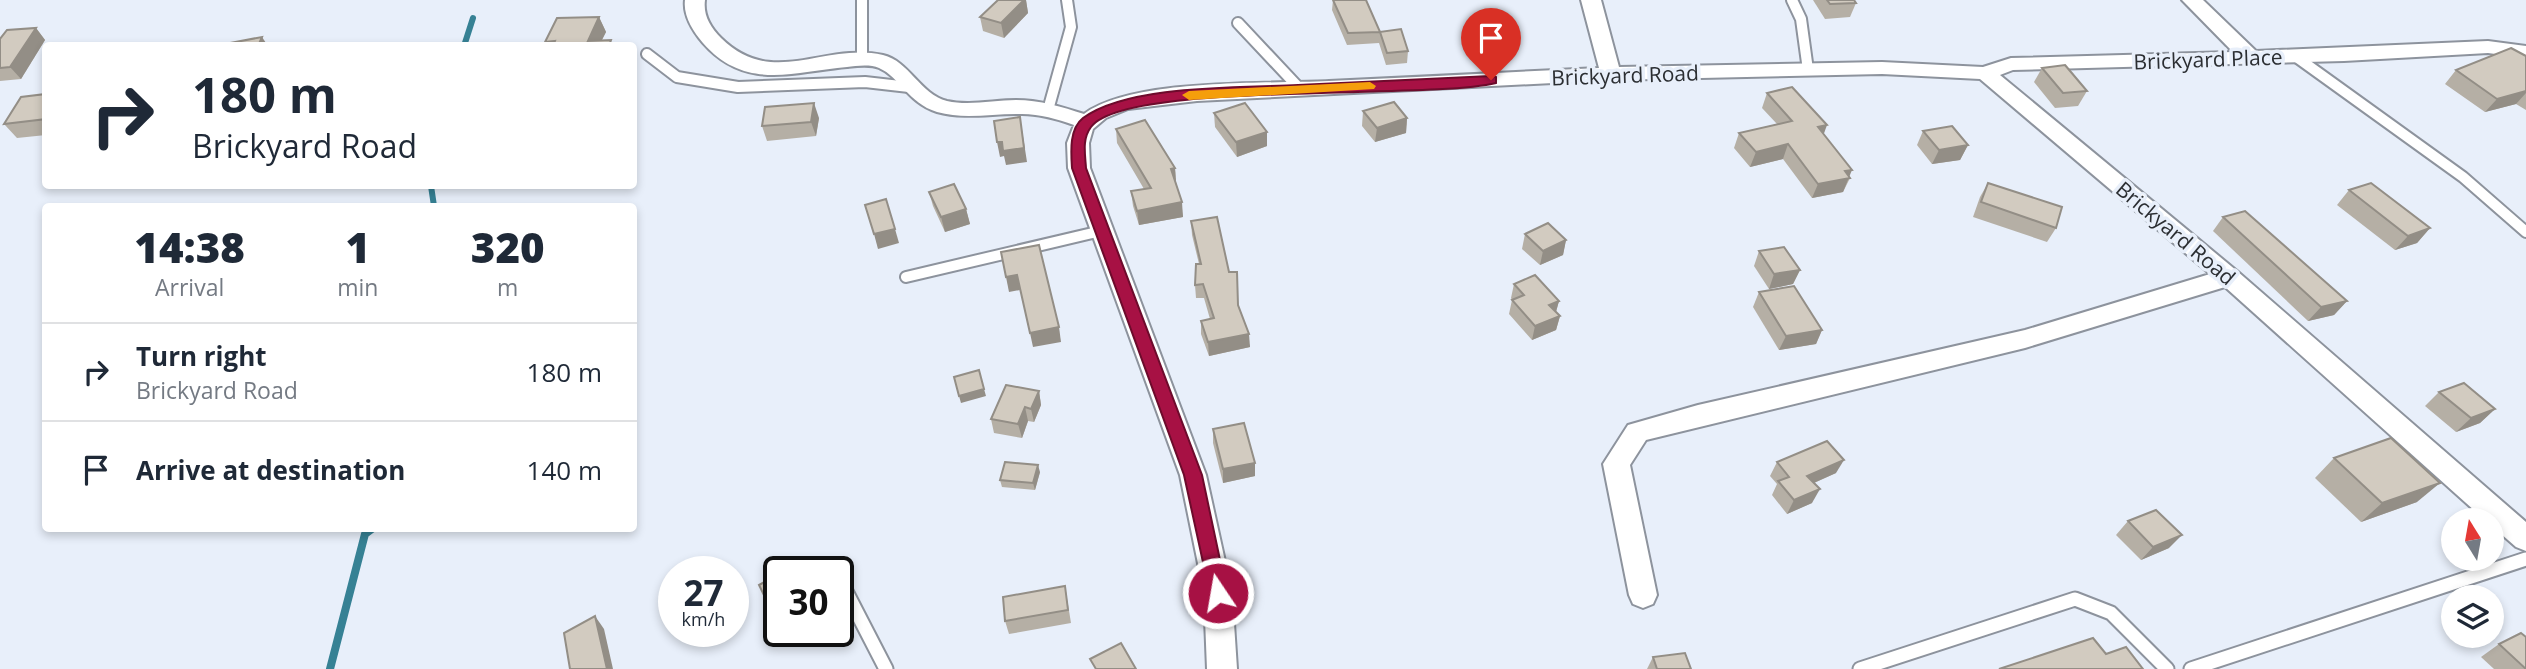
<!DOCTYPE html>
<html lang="en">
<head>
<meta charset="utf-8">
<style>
	:root { --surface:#fff; --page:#f2f2f3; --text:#1f2937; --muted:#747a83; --line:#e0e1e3 }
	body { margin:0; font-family:"Open Sans",sans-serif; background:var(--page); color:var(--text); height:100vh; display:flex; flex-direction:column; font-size:26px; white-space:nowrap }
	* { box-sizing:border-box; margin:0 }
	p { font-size:23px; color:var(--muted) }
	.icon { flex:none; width:38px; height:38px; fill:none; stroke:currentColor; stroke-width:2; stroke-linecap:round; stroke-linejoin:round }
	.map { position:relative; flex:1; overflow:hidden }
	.drawer { position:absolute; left:42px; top:203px; width:595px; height:329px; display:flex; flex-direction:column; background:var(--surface); border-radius:7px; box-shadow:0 4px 10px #0003 }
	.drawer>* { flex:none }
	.guide { position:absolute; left:42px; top:42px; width:595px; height:147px; border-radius:7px; box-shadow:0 4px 10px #0003; background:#fff; color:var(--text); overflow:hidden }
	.needle { width:46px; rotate:349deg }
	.tools { position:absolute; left:2441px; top:508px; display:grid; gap:14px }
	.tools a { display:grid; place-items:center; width:63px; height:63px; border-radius:50%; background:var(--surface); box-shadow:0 4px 10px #0003; font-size:35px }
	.speed { position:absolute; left:658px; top:556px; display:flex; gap:14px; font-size:35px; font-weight:700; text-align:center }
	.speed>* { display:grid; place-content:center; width:91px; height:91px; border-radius:50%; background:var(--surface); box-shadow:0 4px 10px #0003; line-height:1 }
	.speed small { font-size:18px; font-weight:400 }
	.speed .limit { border:4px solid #111; border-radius:10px; background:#fff; color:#111 }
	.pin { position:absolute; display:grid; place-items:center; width:60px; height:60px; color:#fff; margin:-72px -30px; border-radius:50% 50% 50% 0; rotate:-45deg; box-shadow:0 0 7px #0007 }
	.pin .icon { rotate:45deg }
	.me { position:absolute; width:77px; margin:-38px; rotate:348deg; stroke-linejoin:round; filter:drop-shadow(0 0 5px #0008) }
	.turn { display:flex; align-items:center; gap:24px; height:147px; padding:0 35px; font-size:32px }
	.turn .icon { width:91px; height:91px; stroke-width:2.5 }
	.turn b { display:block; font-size:49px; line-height:60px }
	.eta { display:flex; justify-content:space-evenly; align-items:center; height:119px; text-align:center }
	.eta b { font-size:42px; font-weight:800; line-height:49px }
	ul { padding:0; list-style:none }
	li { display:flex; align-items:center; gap:21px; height:98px; padding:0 35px; border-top:2px solid var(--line) }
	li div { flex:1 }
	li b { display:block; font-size:26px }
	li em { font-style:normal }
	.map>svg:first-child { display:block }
</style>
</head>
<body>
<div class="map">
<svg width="2526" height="669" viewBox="0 0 2526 669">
	<rect width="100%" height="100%" fill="#e8effa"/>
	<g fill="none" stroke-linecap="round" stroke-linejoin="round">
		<g stroke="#368194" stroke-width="6">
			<polyline points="464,46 473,18"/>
			<polyline points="431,186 434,206"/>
		</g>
		<polyline stroke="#368194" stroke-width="8" points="330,669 365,534 373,528"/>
		<defs>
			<g id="service-far1">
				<polyline points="862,0 862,59"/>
				<polyline points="1792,0 1801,19 1808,70"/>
				<polyline points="1238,23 1300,89"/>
				<polyline points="647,54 677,77 738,87 865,82 909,87"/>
				<polyline points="2295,56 2463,177 2526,232"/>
				<polyline points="1048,110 1071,27 1067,0"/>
				<polyline points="906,277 1101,231"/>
			</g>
			<g id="service">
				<polyline points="838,576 886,669"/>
				<polyline points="1860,669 2075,599 2111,613 2167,669"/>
				<polyline points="2191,669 2526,559"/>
			</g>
			<path id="minor" d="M685 0H705C703 15 710 27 721 38 773 89 823 42 883 55 909 61 920 94 947 101 969 106 994 100 1016 100 1040 100 1062 107 1084 114 1133 78 1267 84 1329 81 1419 77 1509 72 1599 68L1581 0H1601L1619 67 1882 62 1983 67 2011 58 2233 52 2182 0H2203L2256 51 2488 41 2526 46V58L2488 53 2344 61 2013 70 2000 75 2237 271 2526 522V551L2516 547 2492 526V520H2485L2225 287 2025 348 1646 440 1630 465 1657 595 1653 604 1643 608 1633 604 1629 595 1603 464 1628 425 1698 405 2025 330 2210 274 1980 79 1882 74 1611 80 1197 101 1128 109 1106 118 1093 129 1089 143 1090 168 1206 475 1232 593 1237 669H1207L1204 593 1180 475 1068 168 1067 143 1074 125C1057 119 1040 114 1022 114 994 113 965 120 937 112 908 103 900 77 879 68 870 64 856 66 847 67 792 72 745 91 703 43 693 31 683 16 685 0Z"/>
		</defs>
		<use href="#service-far1" stroke="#8d939d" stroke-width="14"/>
		<use href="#service" stroke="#8d939d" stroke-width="17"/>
		<use href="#minor" stroke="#8d939d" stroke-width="4"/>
		<use href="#service-far1" stroke="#fff" stroke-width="10"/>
		<use href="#service" stroke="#fff" stroke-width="13"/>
		<use href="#minor" fill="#fff" fill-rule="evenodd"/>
	</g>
	<g fill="#b5afa5">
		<polygon points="998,0 1026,0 1028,13 1004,38 983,31 980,17"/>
		<polygon points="1333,0 1366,0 1380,32 1408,51 1407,63 1386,65 1379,43 1347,45 1332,10"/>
		<polygon points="1813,0 1854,0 1856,3 1850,17 1825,19"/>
		<polygon points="599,17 606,32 601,41 614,46 547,46 545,42"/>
		<polygon points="36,28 45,40 21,79 0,81 0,39"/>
		<polygon points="2526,56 2526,110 2516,104 2485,112 2445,84 2456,70"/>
		<polygon points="2042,68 2087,91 2078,106 2055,108 2034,82"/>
		<polygon points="1767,93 1824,134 1850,178 1843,192 1812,198 1783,159 1750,167 1734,148 1739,133 1777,124 1762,108"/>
		<polygon points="46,94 46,135 17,138 4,124"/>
		<polygon points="1363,111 1407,118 1406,133 1375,142 1362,126"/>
		<polygon points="1214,113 1267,146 1237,157 1215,127"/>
		<polygon points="819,118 816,136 767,141 762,126"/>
		<polygon points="1116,129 1175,168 1176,182 1183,217 1139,225 1133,206 1131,191 1144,189 1117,143"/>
		<polygon points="1923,131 1968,145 1960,160 1932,164 1917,145"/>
		<polygon points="1988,183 2056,228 2047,242 1973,217 1980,197"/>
		<polygon points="2349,190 2430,228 2417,243 2395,250 2337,205"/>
		<polygon points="929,192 966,209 970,224 945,232 933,206"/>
		<polygon points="2223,217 2347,301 2334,315 2308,321 2213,231"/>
		<polygon points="1191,221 1229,272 1250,347 1209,356 1201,334 1201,321 1210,319 1204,298 1196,298 1195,285 1199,264 1192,235"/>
		<polygon points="1525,234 1566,240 1563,255 1540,265 1522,249"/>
		<polygon points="1759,251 1800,270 1793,284 1769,289 1754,266"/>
		<polygon points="1514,284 1559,301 1556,312 1560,316 1556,330 1532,340 1509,314 1512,300 1511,298"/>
		<polygon points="1759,292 1822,330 1816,344 1779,350 1753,307"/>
		<polygon points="1039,391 1041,405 1034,422 1028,421 1022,438 994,433 991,419"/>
		<polygon points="2439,392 2495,409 2480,423 2456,432 2425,406"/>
		<polygon points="1213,429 1255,476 1223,483 1213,443"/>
		<polygon points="2334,458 2417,502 2361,522 2315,478"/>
		<polygon points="1777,462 1836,473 1814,483 1812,503 1787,514 1772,495 1777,484 1770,476"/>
		<polygon points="1040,472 1035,490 1002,487 1000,480"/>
		<polygon points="2128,521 2169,548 2141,560 2116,535"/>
		<polygon points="1065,586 1071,623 1009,634 1005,621"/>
		<polygon points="2499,644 2526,669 2494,669 2481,657"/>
		<polygon points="1653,657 1691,669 1647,669"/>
	</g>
	<g fill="#938e86">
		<polygon points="1024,0 1026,0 1028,13 1004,38 1001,23"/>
		<polygon points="599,17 606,32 599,46 588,41"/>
		<polygon points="36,28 45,40 21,79 10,67"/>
		<polygon points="262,37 268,46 258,46"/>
		<polygon points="2526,91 2526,93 2516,104 2485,112 2497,99"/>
		<polygon points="814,103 819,118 816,136 811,122"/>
		<polygon points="1020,117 1027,162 1006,165 1004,156 1000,157 997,142"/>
		<polygon points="1407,118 1406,133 1375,142 1377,128"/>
		<polygon points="1827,125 1822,139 1818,127"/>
		<polygon points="1267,132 1267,146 1237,157 1236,142"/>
		<polygon points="1788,144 1783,159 1750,167 1756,152"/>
		<polygon points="1968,145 1960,160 1932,164 1939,150"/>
		<polygon points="1175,168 1176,182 1171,169"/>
		<polygon points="1852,170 1843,192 1812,198 1818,184 1845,171"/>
		<polygon points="1182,202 1183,217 1139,225 1137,211"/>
		<polygon points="966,209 970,224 945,232 941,217"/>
		<polygon points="2430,228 2417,243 2395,250 2408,236"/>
		<polygon points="895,229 899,243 878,249 874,234"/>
		<polygon points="1566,240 1563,255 1540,265 1543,251"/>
		<polygon points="1800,270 1793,284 1769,289 1774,274"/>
		<polygon points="1017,275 1020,290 1009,292 1006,277"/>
		<polygon points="1559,301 1555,315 1549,305"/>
		<polygon points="2347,301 2334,315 2308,321 2321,307"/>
		<polygon points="1560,316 1556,330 1532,340 1535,326"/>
		<polygon points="1059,327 1061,342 1033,347 1030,333"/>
		<polygon points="1822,330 1816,344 1779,350 1786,336"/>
		<polygon points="1249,334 1250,347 1209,356 1208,342"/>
		<polygon points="984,389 986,396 961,403 959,396"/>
		<polygon points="1039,391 1041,405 1034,422 1031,409"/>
		<polygon points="1025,407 1028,421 1022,438 1018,424"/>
		<polygon points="2495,409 2480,423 2456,432 2471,418"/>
		<polygon points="1844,460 1836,473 1800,489 1807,476"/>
		<polygon points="1255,463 1255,476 1223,483 1223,469"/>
		<polygon points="1038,465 1040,472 1035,490 1033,483"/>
		<polygon points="2440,483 2417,502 2361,522 2382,503"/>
		<polygon points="1820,489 1812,503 1787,514 1794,500"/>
		<polygon points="2182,535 2169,548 2141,560 2153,547"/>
		<polygon points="595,616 604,629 613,669 607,669"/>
		<polygon points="788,632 818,632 790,647 783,635"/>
	</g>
	<g fill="#d2cbc0" stroke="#938e86" stroke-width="2">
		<polygon points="998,0 1024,0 1001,23 980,17"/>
		<polygon points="1333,0 1366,0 1380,32 1401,29 1408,51 1387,53 1380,32 1348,33"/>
		<polygon points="1827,0 1854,0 1856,3 1830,4"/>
		<polygon points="599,17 588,41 611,40 609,46 553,46 555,41 545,42 557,18"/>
		<polygon points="36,28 10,67 0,68 0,39 7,30"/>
		<polygon points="262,37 258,46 219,46 220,45"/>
		<polygon points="2511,48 2526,56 2526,91 2497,99 2456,70"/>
		<polygon points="2065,65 2087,91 2063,93 2042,68"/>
		<polygon points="1792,87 1827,125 1818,127 1852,170 1845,171 1850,178 1818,184 1788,144 1756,152 1739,133 1792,121 1767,93"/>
		<polygon points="46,94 46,119 4,124 21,97"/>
		<polygon points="1394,102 1407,118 1377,128 1363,111"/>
		<polygon points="814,103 811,122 762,126 765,107"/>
		<polygon points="1245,103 1267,132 1236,142 1214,113"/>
		<polygon points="1020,117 1024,148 1003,151 1002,142 997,142 994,121"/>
		<polygon points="1145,120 1175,168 1171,169 1182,202 1137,211 1131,191 1151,188 1116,129"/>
		<polygon points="1952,126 1968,145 1939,150 1923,131"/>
		<polygon points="1988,183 2062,207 2056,228 1981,202"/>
		<polygon points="2371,183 2430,228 2408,236 2349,190"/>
		<polygon points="954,184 966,209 941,217 929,192"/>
		<polygon points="886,199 895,229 874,234 865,205"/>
		<polygon points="2245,211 2347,301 2321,307 2223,217"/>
		<polygon points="1217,217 1229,272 1237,272 1238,305 1249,334 1208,342 1201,321 1214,318 1203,284 1195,285 1196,264 1201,264 1191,221"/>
		<polygon points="1548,223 1566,240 1543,251 1525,234"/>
		<polygon points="1039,245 1059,327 1030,333 1017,275 1006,277 1001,252"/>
		<polygon points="1784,247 1800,270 1774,274 1759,251"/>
		<polygon points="1535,275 1559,301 1549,305 1560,316 1535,326 1512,300 1524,295 1514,284"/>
		<polygon points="1794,286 1822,330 1786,336 1759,292"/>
		<polygon points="979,370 984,389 959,396 954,377"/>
		<polygon points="2464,383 2495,409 2471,418 2439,392"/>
		<polygon points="1006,385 1039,391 1031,409 1025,407 1018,424 991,419"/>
		<polygon points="1244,423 1255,463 1223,469 1213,429"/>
		<polygon points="2391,438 2440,483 2382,503 2334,458"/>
		<polygon points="1827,441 1844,460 1807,476 1820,489 1794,500 1778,481 1789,477 1777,462"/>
		<polygon points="1005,462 1038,465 1033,483 1000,480"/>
		<polygon points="2156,510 2182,535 2153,547 2128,521"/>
		<polygon points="779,574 779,626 759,585"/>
		<polygon points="1065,586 1068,610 1005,621 1003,597"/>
		<polygon points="595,616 607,669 570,669 564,633"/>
		<polygon points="2521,633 2526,637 2526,669 2499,644"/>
		<polygon points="2093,638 2106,654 2126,647 2143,669 1999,669"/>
		<polygon points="1121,643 1136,669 1096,669 1090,659"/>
		<polygon points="1685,653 1691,669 1657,669 1653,657"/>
	</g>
	<path fill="#a71144" stroke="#6d0b2c" stroke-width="2" d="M1491 76 1496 77V83C1428 100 1124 81 1091 127 1082 139 1085 153 1086 168L1202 475 1227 593 1225 599 1218 601 1211 599 1184 475 1072 168C1071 152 1069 129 1083 118 1129 84 1242 88 1298 85 1363 82 1427 79 1491 76Z"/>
	<polygon fill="#f59e0b" points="1370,82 1376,86 1374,89 1189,100 1182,95 1189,91"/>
	<g text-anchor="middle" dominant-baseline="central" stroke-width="7" stroke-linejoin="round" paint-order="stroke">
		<g font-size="21" fill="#2b2e32" stroke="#e8effa">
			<text transform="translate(2208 59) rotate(-2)">Brickyard Place</text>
			<text transform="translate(1625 75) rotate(-2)">Brickyard Road</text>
			<text transform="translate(2176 233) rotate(40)">Brickyard Road</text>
		</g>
	</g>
</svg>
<div class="tools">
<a><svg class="needle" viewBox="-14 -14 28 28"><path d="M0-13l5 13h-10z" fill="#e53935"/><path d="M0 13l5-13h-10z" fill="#747a83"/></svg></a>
<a><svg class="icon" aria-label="layers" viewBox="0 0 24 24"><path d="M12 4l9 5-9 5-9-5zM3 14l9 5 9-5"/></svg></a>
</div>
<div class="speed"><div>27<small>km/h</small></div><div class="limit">30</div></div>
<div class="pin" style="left:1491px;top:80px;background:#d93025"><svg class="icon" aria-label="arrive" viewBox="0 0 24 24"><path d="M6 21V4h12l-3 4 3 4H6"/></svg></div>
<svg class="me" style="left:1218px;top:593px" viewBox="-20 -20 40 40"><circle r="17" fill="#a71144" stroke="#fff" stroke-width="3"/><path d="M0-11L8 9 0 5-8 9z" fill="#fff"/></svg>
<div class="guide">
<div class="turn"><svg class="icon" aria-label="right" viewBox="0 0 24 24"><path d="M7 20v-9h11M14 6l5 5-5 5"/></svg><div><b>180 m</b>Brickyard Road</div></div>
</div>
<section class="drawer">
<div class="eta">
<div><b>14:38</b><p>Arrival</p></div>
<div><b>1</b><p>min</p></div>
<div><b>320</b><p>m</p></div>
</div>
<ul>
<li><svg class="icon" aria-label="right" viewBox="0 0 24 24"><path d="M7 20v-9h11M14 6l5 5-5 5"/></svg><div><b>Turn right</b><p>Brickyard Road</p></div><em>180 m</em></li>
<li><svg class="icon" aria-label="arrive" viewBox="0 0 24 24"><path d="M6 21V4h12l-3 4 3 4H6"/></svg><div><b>Arrive at destination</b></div><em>140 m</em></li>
</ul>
</section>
</div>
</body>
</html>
